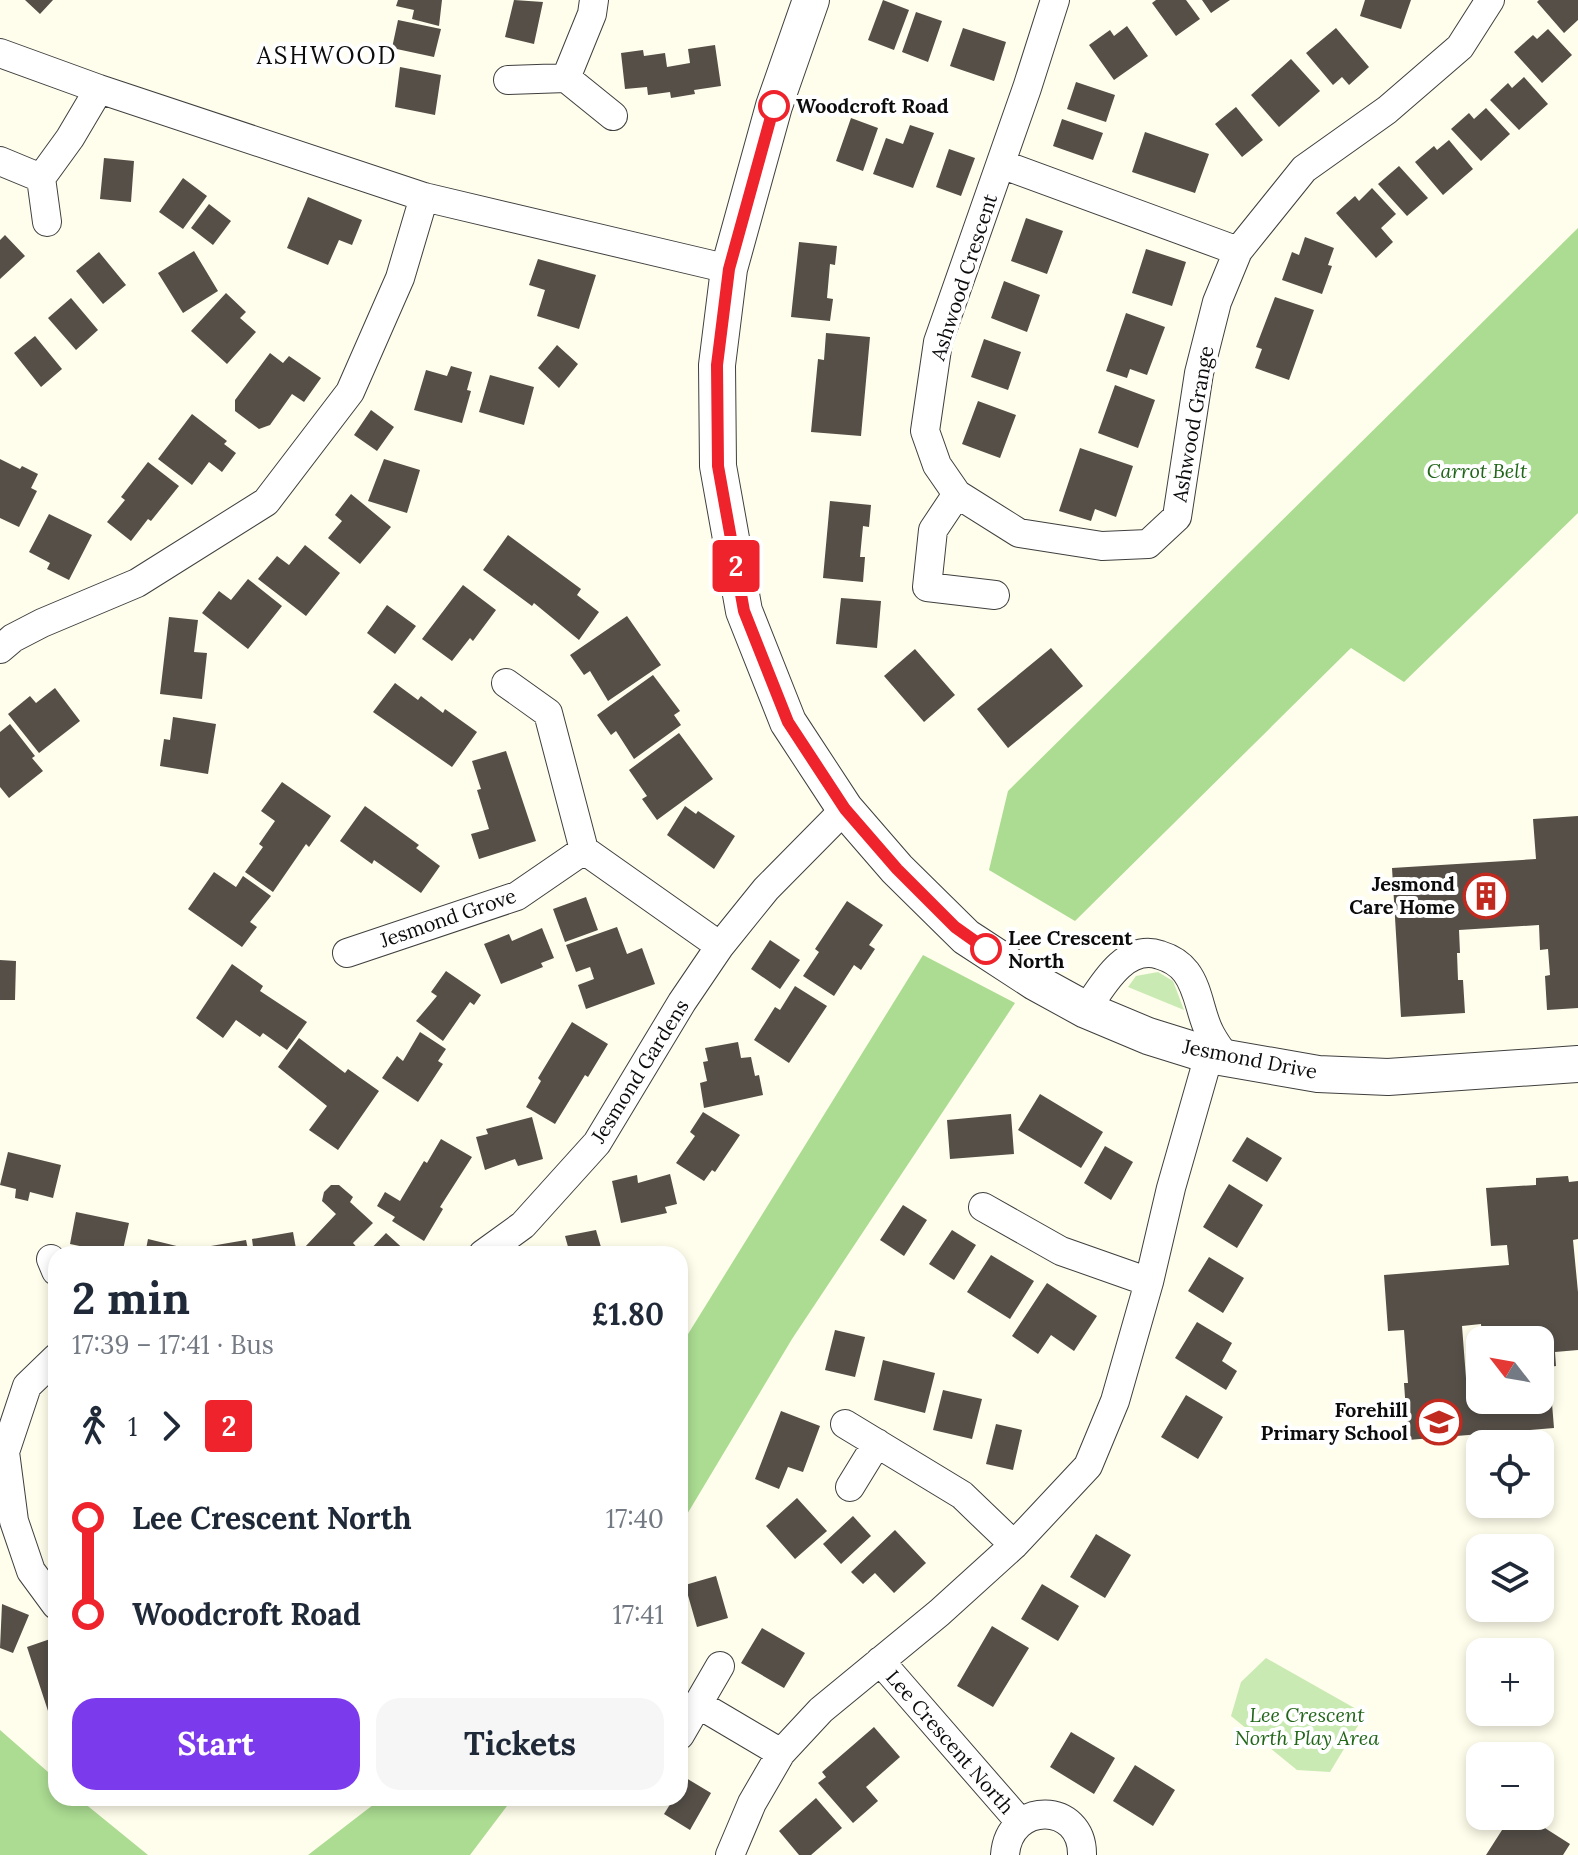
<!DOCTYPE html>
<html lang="en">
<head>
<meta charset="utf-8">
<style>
	body { margin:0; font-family:Lora,serif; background:#f6f6f7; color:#1f2937; height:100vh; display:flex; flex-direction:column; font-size:30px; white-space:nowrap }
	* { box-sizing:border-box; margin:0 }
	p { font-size:26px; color:#747a83 }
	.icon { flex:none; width:44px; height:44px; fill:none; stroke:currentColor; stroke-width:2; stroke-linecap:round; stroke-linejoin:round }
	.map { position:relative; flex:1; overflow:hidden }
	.sheet { position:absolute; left:48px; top:1246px; width:640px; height:560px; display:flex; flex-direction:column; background:#fff; border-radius:24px; box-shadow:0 4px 12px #0003 }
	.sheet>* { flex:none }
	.badge { padding:0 16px; border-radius:6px; font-size:28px; line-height:52px }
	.needle { width:52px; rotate:301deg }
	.controls { position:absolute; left:1466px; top:1326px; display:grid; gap:16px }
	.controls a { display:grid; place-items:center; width:88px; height:88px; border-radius:16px; background:#fff; box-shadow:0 4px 12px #0003; font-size:40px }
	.map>.badge { position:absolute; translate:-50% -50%; box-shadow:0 0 0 4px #fff }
	.legs { display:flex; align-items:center; gap:12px; height:88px; padding:0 24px; font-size:26px }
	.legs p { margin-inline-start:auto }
	.overview { display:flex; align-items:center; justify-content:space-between; height:136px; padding:0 24px }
	h1 { font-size:44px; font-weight:700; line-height:60px }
	.cta { display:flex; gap:16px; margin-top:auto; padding:16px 24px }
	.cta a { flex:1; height:92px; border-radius:24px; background:#7c3aed; color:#fff; font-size:32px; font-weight:700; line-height:92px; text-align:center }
	.cta a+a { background:#f6f6f7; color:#1f2937 }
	ul { padding:0 24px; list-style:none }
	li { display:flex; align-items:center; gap:28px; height:96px; font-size:30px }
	li i { display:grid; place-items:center; width:12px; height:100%; margin:0 10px; background:currentColor }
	li i::after { content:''; width:20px; height:20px; margin:-10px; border:6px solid; border-radius:50%; background:#fff }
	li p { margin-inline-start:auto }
	li:first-child i { background:linear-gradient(#0000 50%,currentColor 0) }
	li:last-child i { background:linear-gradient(currentColor 50%,#0000 0) }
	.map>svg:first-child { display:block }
</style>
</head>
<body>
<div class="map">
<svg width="1578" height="1855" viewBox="0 0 1578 1855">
	<rect width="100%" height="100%" fill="#fffdeb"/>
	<path fill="#caeab4" d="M1158,972L1173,981L1184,1010L1128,987L1136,976Z
		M1266,1658L1365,1714L1330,1772L1297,1770L1231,1716L1241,1682Z"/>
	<path fill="#abdc92" d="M1578,228V513L1404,682L1351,648L1075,921L989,870L1008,791Z
		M923,955L1015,1003L792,1339L680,1526V1347Z
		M0,1730L56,1779V1798H78L148,1855H0Z
		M382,1798H513L470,1855H308Z"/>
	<path fill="#554f48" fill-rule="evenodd" d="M25,0H53L40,14Z
		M398,0H442L439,26L412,19L414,10L396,6Z
		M514,0L543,2L534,44L505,37Z
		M883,0L909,10L894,50L868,40Z
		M1156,0H1186L1200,19L1176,36L1152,3Z
		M1202,0H1230L1211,13Z
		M1365,0H1411L1401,29L1360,16Z
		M1539,0H1578V20L1564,33L1537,2Z
		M916,12L942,21L928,62L902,52Z
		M398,20L441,29L434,57L392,48Z
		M1127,26L1148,56L1114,80L1089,45L1110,30L1114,36Z
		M963,28L1006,42L994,81L950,66Z
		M1336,28L1369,67L1349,85L1342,77L1333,85L1306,53Z
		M1548,29L1572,55L1542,83L1514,52L1533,35L1537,39Z
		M715,45L721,86L694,90L695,94L671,98L670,92L648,95L647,87L625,89L621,53L643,50L644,56L665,53L667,67L690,63L688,49Z
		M1291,59L1320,91L1279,127L1251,95Z
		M400,67L441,75L435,115L395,107Z
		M1524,77L1548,104L1519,130L1490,100L1508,83L1512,88Z
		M1076,82L1115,95L1106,122L1067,109Z
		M1236,107L1263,140L1242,157L1215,124Z
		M1486,108L1510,134L1481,161L1451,129L1469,113L1474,119Z
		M851,118L878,128L863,171L836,161Z
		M1062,119L1103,133L1093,160L1053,146Z
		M910,125L934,133L913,188L873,174L886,138L903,144Z
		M1145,132L1209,154L1195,193L1132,172Z
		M1449,140L1473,169L1443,195L1415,162L1434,146L1437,150Z
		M949,149L975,158L961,196L936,187Z
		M104,158L134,161L131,202L100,199Z
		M1399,166L1428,198L1407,216L1378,184Z
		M183,178L207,196L183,229L159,212Z
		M1372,188L1396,214L1381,228L1393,242L1376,258L1336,213L1355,196L1359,201Z
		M308,197L362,220L352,245L339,240L328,265L287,248Z
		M209,204L231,221L213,245L191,228Z
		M1026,218L1063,231L1047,274L1011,261Z
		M5,235L25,256L0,279V240Z
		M1305,237L1334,248L1328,265L1332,266L1322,294L1282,280L1292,252L1299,255Z
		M799,242L837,246L835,265L830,264L827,298L833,299L830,321L791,317Z
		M1146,249L1186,262L1172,306L1132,293Z
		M194,251L218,291L183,313L158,273Z
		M99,252L126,285L103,304L76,271Z
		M538,259L596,275L579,329L537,316L545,290L529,285Z
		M1004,281L1040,295L1027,332L991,318Z
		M226,293L246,312L240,318L256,332L227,364L191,331Z
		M1275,297L1314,310L1289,380L1255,368L1262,349L1256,347Z
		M71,298L98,330L76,350L48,318Z
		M1126,313L1165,327L1147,375L1130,369L1127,378L1106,371Z
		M826,333L870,337L861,436L811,432L818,359L824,360Z
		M35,336L62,369L41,387L14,353Z
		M984,339L1021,352L1008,390L971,377Z
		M557,345L578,364L559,388L538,368Z
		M270,353L283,363L289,356L321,378L304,402L292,394L270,425L259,429L235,411V400Z
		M451,366L472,372L467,390L471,391L462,423L414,410L426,370L447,376Z
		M490,375L534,387L524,425L479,412Z
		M1115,385L1155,400L1138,448L1098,433Z
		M978,401L1016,415L1000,458L962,444Z
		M371,410L394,427L377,451L354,435Z
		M192,414L227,441L224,444L236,453L222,472L209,462L192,485L158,459Z
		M1080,448L1133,466L1116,517L1095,509L1091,521L1059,511Z
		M0,459L20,469L22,466L38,474L31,488L37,491L19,527L0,518Z
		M384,459L420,470L407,513L368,501Z
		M148,462L179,486L151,521L148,519L131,541L107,522L125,500L121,497Z
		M351,494L391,527L360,564L328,538L342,521L335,515Z
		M830,501L871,505L869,527L863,526L860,557H865L863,582L823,578Z
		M49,514L92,535L69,580L47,569L50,563L29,552Z
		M508,535L581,589L577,595L599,612L579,640L534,603L532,606L483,570Z
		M305,545L340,573L306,616L258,579L277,556L289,565Z
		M248,579L282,606L248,649L202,613L219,591L231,600Z
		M463,585L496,610L473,641L470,638L452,661L422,639Z
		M841,598L881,601L877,648L836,644Z
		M387,605L416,626L395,654L367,633Z
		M627,616L661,665L608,701L590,671L584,675L570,655Z
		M169,617L198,620L194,652L207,653L202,699L160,694Z
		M1051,648L1083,686L1008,748L977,709Z
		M915,649L955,695L924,722L884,676Z
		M653,675L680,711L674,715L681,725L634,759L616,731L611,735L597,715Z
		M395,683L418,700L421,696L443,713L445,709L477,732L452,767L373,712Z
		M55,688L80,721L39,753L8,714L30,696L36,703Z
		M173,717L216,724L208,774L160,766L164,739L170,740Z
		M10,724L35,756L32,758L43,771L9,798L0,787V732Z
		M679,733L713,779L657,820L642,799L647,796L629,770Z
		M506,751L536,841L479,859L471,834L489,829L477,790L481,789L472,761Z
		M282,782L331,816L309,847L306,844L273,892L245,872L263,847L259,844L275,821L261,811Z
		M365,806L419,845L416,848L440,866L421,893L374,860L372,864L340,841Z
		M685,806L696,814L698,811L735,836L714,869L667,835Z
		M1578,816V1008L1547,1010L1545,976L1550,975L1548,949L1540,950L1539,925L1459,930L1460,953H1457L1458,980H1463L1465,1013L1401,1017L1392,868L1536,859L1533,819Z
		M214,872L236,887L243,876L271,896L250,922L257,927L242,947L188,909Z
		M586,897L598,930L565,942L553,909Z
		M847,901L883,925L869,945L875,949L861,970L854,965L834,996L803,976L819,952L815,949Z
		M617,927L627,954L642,948L655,984L586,1009L578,985L594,979L590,967L576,972L566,945Z
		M542,928L554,958L541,963L543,967L501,984L484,944L509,934L512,941Z
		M770,940L800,960L780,989L751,969Z
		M0,960L16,961L15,1000H0Z
		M232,964L263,986L260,991L307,1022L287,1050L263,1033L260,1037L236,1020L223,1038L196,1018Z
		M446,971L481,995L474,1005L470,1002L443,1041L416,1021L437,996L431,992Z
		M795,986L827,1006L789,1063L754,1040L775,1007L780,1010Z
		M572,1022L608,1044L588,1077L585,1075L555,1124L526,1107L541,1081L538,1078Z
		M420,1032L446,1049L438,1061L443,1064L418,1102L382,1078L397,1056L403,1061Z
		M299,1038L345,1073L348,1069L379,1091L338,1150L309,1130L327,1106L278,1067Z
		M738,1042L741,1058L751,1057L755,1076L759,1075L763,1095L704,1108L700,1083L707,1081L703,1062L708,1061L705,1048Z
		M1040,1094L1103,1132L1081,1168L1018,1130Z
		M703,1112L740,1135L715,1172L712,1170L704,1181L676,1163L695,1136L690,1132Z
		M1011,1114L1014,1154L950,1159L947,1120Z
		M532,1117L543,1159L518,1166L515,1159L485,1170L476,1137L488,1134L486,1129Z
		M1247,1137L1282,1158L1267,1182L1232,1161Z
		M441,1139L472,1157L440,1207L443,1209L424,1241L392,1221L395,1217L377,1206L385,1192L400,1201L424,1161L427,1163Z
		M1105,1146L1133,1162L1111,1200L1084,1183Z
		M8,1152L61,1165L53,1198L30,1192L28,1201L15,1198L16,1189L0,1185Z
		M670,1174L677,1204L665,1207L667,1213L621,1223L612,1181L637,1175L638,1183Z
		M1568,1176L1569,1182L1578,1181V1239L1573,1240L1578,1292V1350L1555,1352L1556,1366L1549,1367L1554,1428L1408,1440L1404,1383H1408L1404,1330L1388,1331L1384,1275L1509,1265L1507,1245L1491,1246L1486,1188L1536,1185V1178ZM1481,1324L1482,1340H1540V1400H1480V1377L1466,1378L1462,1326Z
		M1229,1184L1263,1205L1237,1248L1203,1227Z
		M331,1185H339L353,1197L350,1202L373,1223L353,1243L359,1250L355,1254H310L304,1248L336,1214L322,1201L324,1192Z
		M903,1205L927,1220L904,1256L880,1240Z
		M76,1212L129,1223L122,1254H93L94,1249L70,1244Z
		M596,1230L603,1254H570L565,1236Z
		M952,1230L976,1245L954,1280L929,1264Z
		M293,1232L297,1254H254L252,1239Z
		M386,1233L409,1254H366Z
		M148,1239L197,1251L196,1254H145Z
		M246,1240L249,1254H206L205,1247Z
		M991,1255L1034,1281L1010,1319L967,1292Z
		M1209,1257L1244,1278L1223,1313L1188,1291Z
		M1047,1283L1097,1316L1074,1351L1051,1335L1038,1354L1012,1336Z
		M1197,1322L1232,1343L1222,1361L1237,1371L1226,1390L1175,1358Z
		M835,1330L865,1337L855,1377L825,1370Z
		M883,1360L935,1373L925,1413L874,1400Z
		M943,1390L982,1399L972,1439L933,1430Z
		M1186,1395L1223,1417L1198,1459L1161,1437Z
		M781,1411L820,1426L803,1472L788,1467L779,1489L755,1479Z
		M996,1424L1022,1430L1013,1470L986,1464Z
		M797,1498L827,1531L795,1559L766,1526Z
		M853,1516L871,1536L841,1564L823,1544Z
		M895,1530L926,1563L894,1593L875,1573L863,1584L851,1572Z
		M1096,1534L1131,1555L1105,1598L1070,1577Z
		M716,1576L728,1618L697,1627L685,1585Z
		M1042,1584L1079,1606L1058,1641L1021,1619Z
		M2,1604L29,1615L13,1653L0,1648Z
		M992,1626L1029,1648L993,1707L957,1686Z
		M762,1628L805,1653L784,1688L741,1663Z
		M56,1637V1711L49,1714L27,1647Z
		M874,1727L900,1757L866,1787L878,1801L853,1823L818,1783L826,1777L822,1772Z
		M1071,1732L1115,1758L1094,1794L1050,1767Z
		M1135,1765L1175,1790L1153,1826L1113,1801Z
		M686,1778L711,1793L690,1830L664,1814L674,1798H680V1788Z
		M816,1798L842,1828L811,1855H799L779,1831Z
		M1511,1816H1526L1570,1844L1563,1855H1486Z"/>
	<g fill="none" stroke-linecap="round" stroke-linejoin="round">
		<g stroke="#3f3f3f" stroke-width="30">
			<path id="minor" d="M1055,0L1027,88L938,342L925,431L937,465L957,494L1019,533L1102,546L1148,544L1177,517L1199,373L1217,302L1238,251L1304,169L1387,110L1460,47L1490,0
				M0,53L99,89L424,197L729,269
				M566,78L592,14L594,0
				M508,80L566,78L613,116
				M0,161L41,178L47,222
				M1001,164L1238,251
				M41,178L70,138L99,89
				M957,494L933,530L927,587L995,595
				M0,649L13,638L42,623L137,583L266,502L350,392L400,278L424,197
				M584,850L720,946
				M347,953L517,896L584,850L548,713L506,683
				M1086,1010C1102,986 1125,943 1160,955C1170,958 1180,964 1186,972C1199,989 1200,1013 1209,1031C1213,1040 1220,1049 1226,1058
				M983,1207L1061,1251L1149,1282
				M483,1254L523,1225L597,1143L682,1002L720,946L766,889L845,809
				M51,1259L56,1271
				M56,1358L27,1386L5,1452L14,1521L31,1571L56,1605
				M845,1424L962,1495L1014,1545
				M850,1487L877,1443
				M880,1661L1020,1822
				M698,1704L781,1753
				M680,1735L720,1666
				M730,1855L752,1803L781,1753L821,1710L939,1613L1014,1545L1088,1466L1115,1401L1149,1282L1171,1188L1209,1055
				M1005,1855C1009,1800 1083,1802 1082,1855"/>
		</g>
		<g stroke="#3f3f3f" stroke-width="38">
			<path id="tertiary" d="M811,0L774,106L729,269L717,365L718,466L744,611L788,722L845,809L897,869L966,937L1035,982L1086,1010L1148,1036L1209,1055L1318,1074L1388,1077L1578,1064"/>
		</g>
		<use href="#minor" stroke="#fff" stroke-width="28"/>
		<use href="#tertiary" stroke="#fff" stroke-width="36"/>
	</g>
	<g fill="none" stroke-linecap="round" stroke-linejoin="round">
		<g stroke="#fff" stroke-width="18">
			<path id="line-1" d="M774,106L729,269L717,365L718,466L744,611L788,722L845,809L897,869L955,927L986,949"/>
		</g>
		<use href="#line-1" stroke="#ee232c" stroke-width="12"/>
	</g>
	<defs>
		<g id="building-ring" transform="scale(2.3)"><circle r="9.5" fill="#fff" stroke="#c12a1f" stroke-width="1.5"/><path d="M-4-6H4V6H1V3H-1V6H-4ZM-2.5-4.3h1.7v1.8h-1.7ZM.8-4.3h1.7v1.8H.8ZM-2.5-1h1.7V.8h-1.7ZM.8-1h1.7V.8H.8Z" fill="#c12a1f"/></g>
		<g id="school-ring" transform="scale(2.3)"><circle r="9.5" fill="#fff" stroke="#c12a1f" stroke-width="1.5"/><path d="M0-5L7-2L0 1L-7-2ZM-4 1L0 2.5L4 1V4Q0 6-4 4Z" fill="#c12a1f"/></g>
	</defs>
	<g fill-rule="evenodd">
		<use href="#building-ring" x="1486" y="896"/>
		<use href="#school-ring" x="1439" y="1422"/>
	</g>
	<g fill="#fff" stroke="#ee232c" stroke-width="4">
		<circle cx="774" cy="106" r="14"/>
		<circle cx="986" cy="949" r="14"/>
	</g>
	<g text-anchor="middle" stroke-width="8" stroke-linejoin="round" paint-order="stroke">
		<g font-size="20" font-weight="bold" fill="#0c0c0c" stroke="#fff" text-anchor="start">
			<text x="796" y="113">Woodcroft Road</text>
			<text x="1008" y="945">Lee Crescent<tspan x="1008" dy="23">North</tspan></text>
		</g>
		<g font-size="20" fill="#0c0c0c" stroke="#fff">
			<text transform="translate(964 277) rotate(-72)" y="7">Ashwood Crescent</text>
			<text transform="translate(1193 424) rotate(-80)" y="7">Ashwood Grange</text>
			<text transform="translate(448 918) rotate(-19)" y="7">Jesmond Grove</text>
			<text transform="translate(1250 1059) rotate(11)" y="7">Jesmond Drive</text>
			<text transform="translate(640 1071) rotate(-58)" y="7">Jesmond Gardens</text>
			<text transform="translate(950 1742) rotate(49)" y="7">Lee Crescent North</text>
		</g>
		<g font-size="20" font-style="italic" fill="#22661a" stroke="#fff">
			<text x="1477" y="478">Carrot Belt</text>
			<text x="1307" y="1722">Lee Crescent<tspan x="1307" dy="23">North Play Area</tspan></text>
		</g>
		<g font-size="20" font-weight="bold" fill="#0c0c0c" stroke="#fff" text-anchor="end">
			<text x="1455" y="891">Jesmond<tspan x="1455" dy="23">Care Home</tspan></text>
			<text x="1408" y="1417">Forehill<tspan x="1408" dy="23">Primary School</tspan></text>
		</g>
		<g font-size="24" letter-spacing="2" fill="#0c0c0c" stroke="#fff">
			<text x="327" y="64">ASHWOOD</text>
		</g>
	</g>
</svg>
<div class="controls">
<a><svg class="needle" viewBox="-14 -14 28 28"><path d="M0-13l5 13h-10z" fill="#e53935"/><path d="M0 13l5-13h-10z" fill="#747a83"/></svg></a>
<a><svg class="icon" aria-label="locate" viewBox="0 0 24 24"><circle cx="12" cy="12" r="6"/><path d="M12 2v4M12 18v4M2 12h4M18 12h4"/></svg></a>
<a><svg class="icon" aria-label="layers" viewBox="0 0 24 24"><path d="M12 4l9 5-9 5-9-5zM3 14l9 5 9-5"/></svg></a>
<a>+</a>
<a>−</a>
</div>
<b class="badge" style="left:736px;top:566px;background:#ee232c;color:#fff">2</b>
<section class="sheet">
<div class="overview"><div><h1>2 min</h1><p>17:39 – 17:41 · Bus</p></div><b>£1.80</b></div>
<div class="legs"><svg class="icon" aria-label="walk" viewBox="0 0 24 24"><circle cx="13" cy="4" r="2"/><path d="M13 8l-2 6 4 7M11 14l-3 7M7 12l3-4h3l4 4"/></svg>1<svg class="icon" aria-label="forward" viewBox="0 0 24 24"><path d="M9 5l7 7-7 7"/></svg><b class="badge" style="background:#ee232c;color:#fff">2</b></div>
<ul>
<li><i style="color:#ee232c"></i><b>Lee Crescent North</b><p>17:40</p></li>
<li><i style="color:#ee232c"></i><b>Woodcroft Road</b><p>17:41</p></li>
</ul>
<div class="cta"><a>Start</a><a>Tickets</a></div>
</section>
</div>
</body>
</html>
